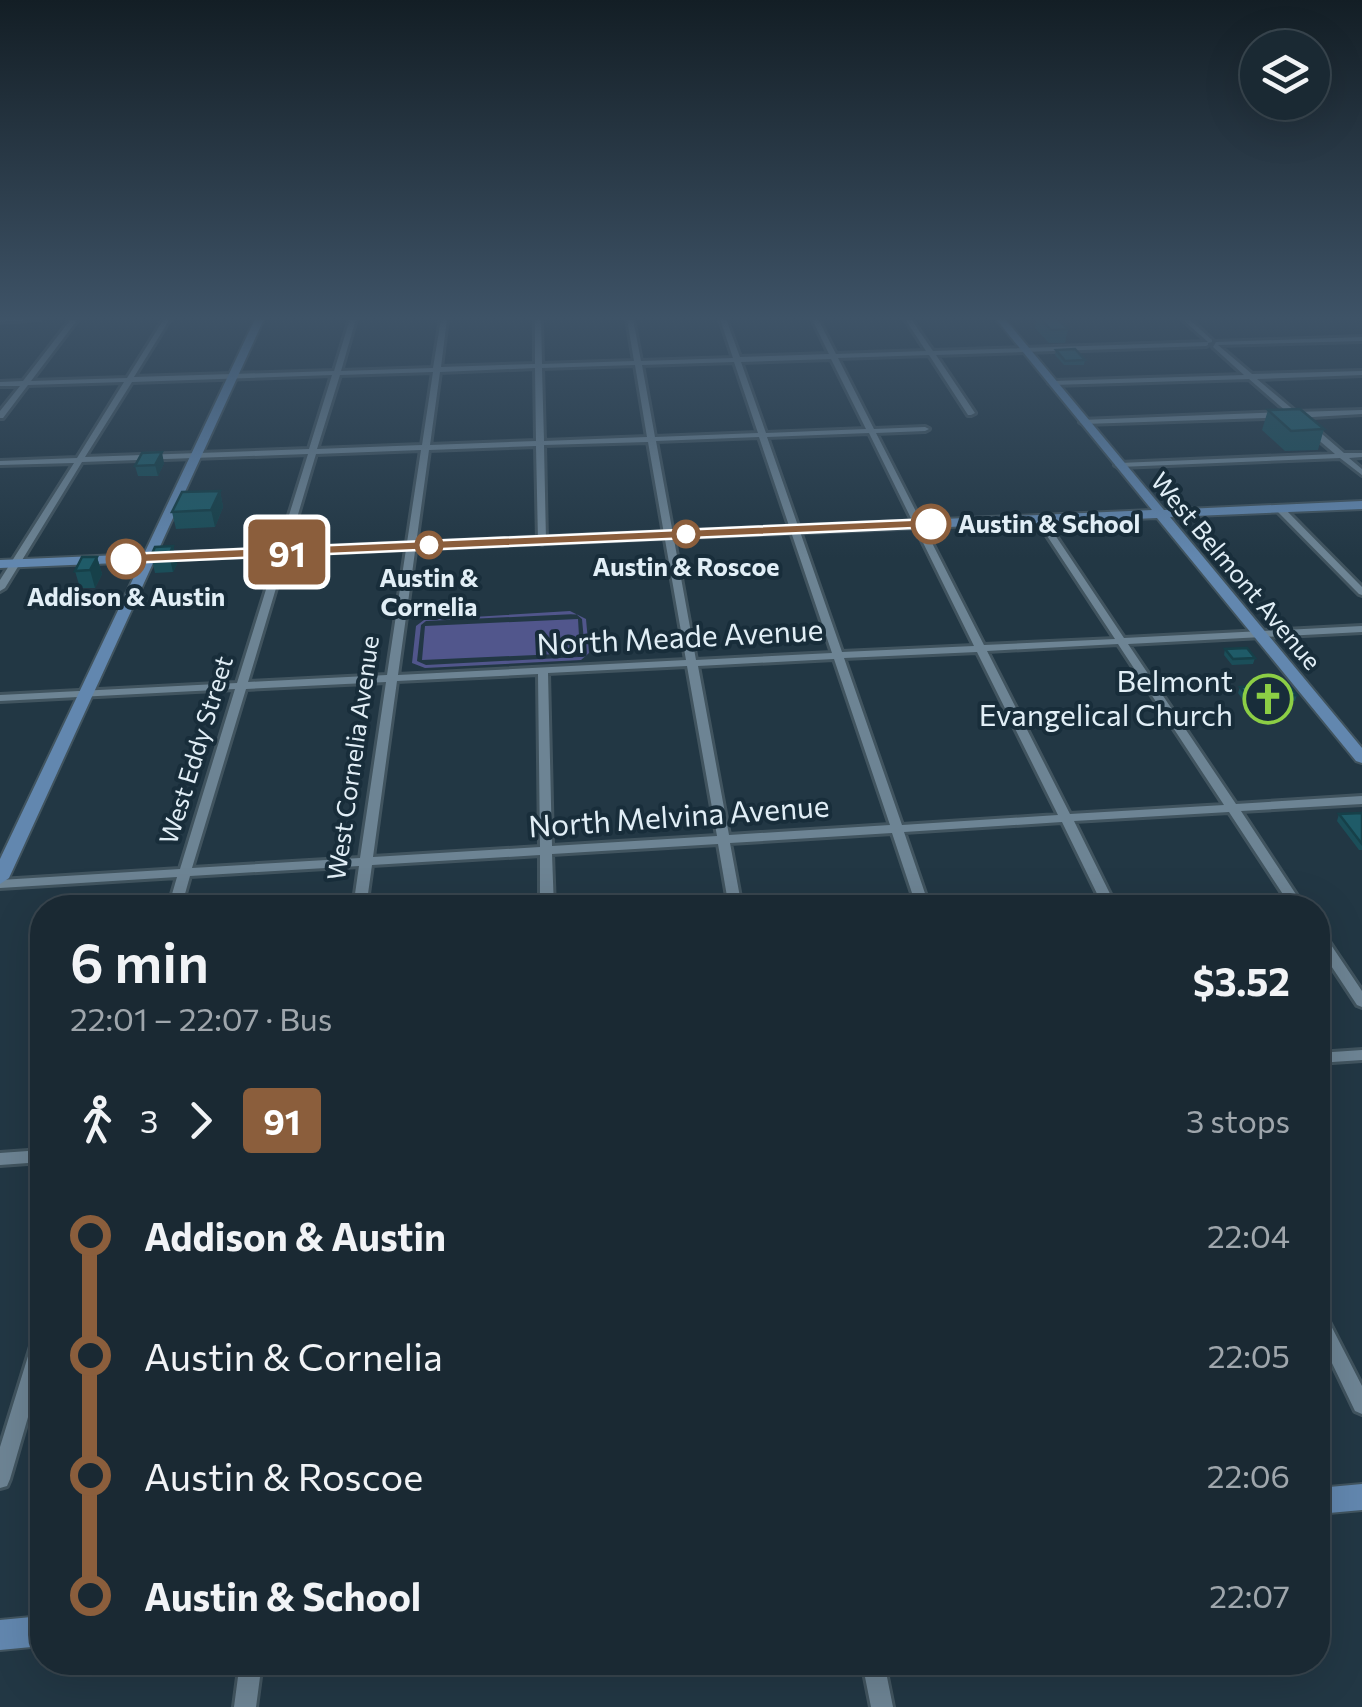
<!DOCTYPE html>
<html lang="en">
<head>
<meta charset="utf-8">
<style>
	body { margin:0; font-family:Commissioner,sans-serif; background:#27353f; color:#f1f3f6; height:100vh; display:flex; flex-direction:column; font-size:38px; white-space:nowrap }
	* { box-sizing:border-box; margin:0 }
	p { font-size:32px; color:#9fa6ac }
	.icon { flex:none; width:55px; height:55px; fill:none; stroke:currentColor; stroke-width:2; stroke-linecap:round; stroke-linejoin:round }
	.map { position:relative; flex:1; overflow:hidden }
	.sheet { position:absolute; left:30px; top:895px; width:1300px; height:780px; display:flex; flex-direction:column; background:#1a2933; border-radius:40px; box-shadow:0 10px 40px #0002,0 0 0 2px #38454e }
	.sheet>* { flex:none }
	.badge { padding:0 20px; border-radius:8px; font-size:35px; line-height:65px }
	.controls { position:absolute; left:1240px; top:30px; display:grid; gap:20px }
	.controls a { display:grid; place-items:center; width:90px; height:90px; border-radius:50%; background:#1a2933; box-shadow:0 10px 40px #0002,0 0 0 2px #38454e; font-size:50px }
	.map>.badge { position:absolute; translate:-50% -50%; box-shadow:0 0 0 5px #fff }
	.legs { display:flex; align-items:center; gap:15px; height:110px; padding:0 40px; font-size:32px }
	.legs p { margin-inline-start:auto }
	.headline { display:flex; align-items:center; justify-content:space-between; height:170px; padding:0 40px }
	h1 { font-size:55px; font-weight:600; line-height:75px }
	ul { padding:0 40px; list-style:none }
	li { display:flex; align-items:center; gap:35px; height:120px; font-size:38px }
	li i { display:grid; place-items:center; width:15px; height:100%; margin:0 12px; background:currentColor }
	li i::after { content:''; width:25px; height:25px; margin:-12px; border:8px solid; border-radius:50%; background:#1a2933 }
	li p { margin-inline-start:auto }
	li:first-child i { background:linear-gradient(#0000 50%,currentColor 0) }
	li:last-child i { background:linear-gradient(currentColor 50%,#0000 0) }
	.map>svg:first-child { display:block }
</style>
</head>
<body>
<div class="map">
<svg width="1362" height="1707" viewBox="0 0 1362 1707">
	<rect width="100%" height="100%" fill="#223744"/>
	<path fill="#51568c" fill-rule="evenodd" d="M570,611L586,619L589,653L581,660L425,668L412,663L416,626L424,620ZM576,614L582,619L585,652L579,657L426,665L417,661L421,625L426,621Z
		M578,619L580,653L422,660L425,626Z"/>
	<g fill="none" stroke-linecap="round" stroke-linejoin="round">
		<g stroke="#41545f" stroke-width="6">
			<path id="street" d="M0,319H40L0,322Z
				M71,319H78L31,381L127,378L164,319H170L134,377L334,371L350,319H356L341,371L433,368L441,319H447L441,367L535,364V319H541L542,364L634,361L627,319H633L641,361L733,358L720,319H726L740,357L829,354L812,319H818L836,354L926,351L905,319H911L933,351L1208,342L1182,319H1189L1212,340V342L1208,343V345L1206,346L936,355L975,413L971,415H968L929,355L838,358L874,429L925,427L929,429L925,431L876,433L984,645L1115,639L1036,519L1040,516L1043,517L1124,638L1362,626V632L1128,644L1236,804L1362,796V804L1241,811L1305,908H1292L1229,812L1074,821L1117,908H1104L1062,822L904,832L930,908H917L892,833L730,843L742,908H729L718,844L552,854L554,908H540V855L372,865L366,908H353L359,866L190,876L181,908H168L177,877L0,888V880L180,869L235,689L0,701V695L237,683L308,454L82,462L5,588L0,591V580L74,463L0,465V461L77,458L124,382L28,385L3,418H0V411L20,386H0V382L23,381ZM831,359L866,429L766,433L741,362ZM734,362L758,433L655,437L642,365ZM635,365L647,437L544,441L542,368ZM535,368L536,441L430,445L440,372ZM433,372L422,445L317,449L340,375ZM332,375L309,449L85,457L132,382ZM869,433L974,646L842,652L767,437ZM759,437L832,653L696,660L656,441ZM648,442L686,660L398,675L429,450L536,446L538,541L542,544L546,541L544,445ZM421,450L387,675L248,682L316,454ZM1118,644L1224,805L1070,814L987,651ZM977,652L1058,815L902,825L844,658ZM834,659L890,825L729,835L698,666ZM687,666L717,836L552,846L548,673ZM538,674L540,847L373,857L397,681ZM386,682L360,858L192,868L246,689Z
				M1362,337V341L1218,345L1252,374L1362,371V375L1257,379L1296,412L1362,410V414L1296,418L1292,417L1084,424L1080,422L1081,420L1287,412L1249,379L1053,385L1049,383L1053,381L1244,375L1213,347L1216,342Z
				M1308,427H1314L1344,453H1362V457L1349,458L1362,469V475L1340,458L1119,467L1115,465L1119,463L1335,454L1308,431Z
				M1277,507H1283L1362,587V595L1359,594L1277,511Z
				M1318,932L1323,933L1362,991V1007L1357,1005L1318,946Z
				M1362,1050V1060L1318,1063V1053Z
				M42,1150V1162L0,1165V1153Z
				M1318,1309L1324,1312L1362,1386V1414L1355,1411L1318,1334Z
				M42,1332V1369L10,1479L7,1486L0,1488V1447L33,1340L36,1334Z
				M240,1662H262L256,1707H234Z
				M862,1662H884L893,1707H871Z"/>
		</g>
		<g stroke="#41545f" stroke-width="4">
			<path id="secondary" d="M255,319H264L157,553L1152,510L996,319H1005L1164,510L1362,501V509L1170,517L1362,748V763L1356,761L1157,518L154,561L9,878L0,884V859L141,562L0,568V560L144,554Z
				M1362,1484V1510L1318,1514V1488Z
				M42,1616V1646L0,1650V1620Z"/>
		</g>
		<use href="#street" fill="#6d8494" fill-rule="evenodd"/>
		<use href="#secondary" fill="#6287af" fill-rule="evenodd"/>
	</g>
	<path fill="#1b4e59" d="M1036,319H1058L1068,329L1065,343H1049L1035,328Z
		M1056,350L1085,360L1084,365H1064L1055,355Z
		M1268,410L1324,429L1318,450L1285,451L1262,430Z
		M164,463L158,476H138L135,466Z
		M220,491L223,507L215,527L176,529L172,512Z
		M173,546L177,564L173,572L155,573L151,556Z
		M97,557L102,574L95,588H80L75,571Z
		M1225,649L1255,658L1253,664L1232,665L1224,655Z
		M1240,687L1297,695L1295,701L1246,704L1238,693Z
		M1362,813V850H1359L1337,821L1339,814Z"/>
	<path fill="#164049" d="M162,452L164,463L158,476L155,465Z
		M220,491L223,507L215,527L211,510Z
		M173,546L177,564L173,572L169,555Z
		M97,557L102,574L95,588L90,570Z"/>
	<path fill="#1f5b68" stroke="#164049" stroke-width="2.5" d="M1041,319H1058L1068,329L1051,330Z
		M1075,349L1085,360L1065,361L1056,350Z
		M1300,409L1324,429L1291,431L1268,410Z
		M162,452L155,465L135,466L142,453Z
		M220,491L211,510L172,512L182,492Z
		M173,546L169,555L151,556L155,547Z
		M82,557H97L90,570L75,571Z
		M1247,648L1255,658L1233,659L1225,649Z
		M1288,684L1297,695L1248,697L1240,687Z
		M1362,813V844L1339,814Z"/>
	<linearGradient id="sky" x2="0" y2="1"><stop stop-color="#131e25"/><stop offset="0.57" stop-color="#3e5367"/><stop offset="1" stop-color="#3e5367" stop-opacity="0"/></linearGradient>
	<rect width="1362" height="558" fill="url(#sky)"/>
	<path fill="#8b5e3c" stroke="#fff" stroke-width="2.5" d="M931,519L938,524L936,527L126,563L119,559L126,554Z"/>
	<defs>
		<g id="church-ring" transform="scale(2.5)"><circle r="9.5" fill="#182d3a" stroke="#8cce45" stroke-width="1.5"/><path d="M-1.2-6h2.4v3.5h3.3v2.4h-3.3V6h-2.4V-.1h-3.3v-2.4h3.3Z" fill="#8cce45"/></g>
	</defs>
	<g fill-rule="evenodd">
		<use href="#church-ring" x="1268" y="699"/>
	</g>
	<g fill="#fff" stroke="#8b5e3c" stroke-width="5">
		<circle cx="931" cy="524" r="18"/>
		<circle cx="686" cy="534" r="12"/>
		<circle cx="429" cy="545" r="12"/>
		<circle cx="126" cy="559" r="18"/>
	</g>
	<g text-anchor="middle" stroke-width="8" stroke-linejoin="round" paint-order="stroke">
		<g font-size="25" font-weight="bold" fill="#e1eef6" stroke="#182d3a">
			<text x="958" y="533" text-anchor="start">Austin &amp; School</text>
			<text x="686" y="576">Austin &amp; Roscoe</text>
			<text x="429" y="587">Austin &amp;<tspan x="429" dy="29">Cornelia</tspan></text>
			<text x="126" y="606">Addison &amp; Austin</text>
		</g>
		<g font-size="25" fill="#e1eef6" stroke="#182d3a">
			<text transform="translate(1236 571) rotate(50)" y="9">West Belmont Avenue</text>
			<text transform="translate(196 750) rotate(-73)" y="9">West Eddy Street</text>
			<text transform="translate(353 758) rotate(-82)" y="9">West Cornelia Avenue</text>
		</g>
		<g font-size="30" fill="#e1eef6" stroke="#182d3a">
			<text transform="translate(680 638) rotate(-3)" y="10">North Meade Avenue</text>
			<text transform="translate(679 817) rotate(-4)" y="10">North Melvina Avenue</text>
		</g>
		<g font-size="30" fill="#e1eef6" stroke="#182d3a" text-anchor="end">
			<text x="1233" y="692">Belmont<tspan x="1233" dy="34">Evangelical Church</tspan></text>
		</g>
	</g>
</svg>
<div class="controls">
<a><svg class="icon" aria-label="layers" viewBox="0 0 24 24"><path d="M12 4l9 5-9 5-9-5zM3 14l9 5 9-5"/></svg></a>
</div>
<b class="badge" style="left:287px;top:552px;background:#8b5e3c;color:#fff">91</b>
<section class="sheet">
<div class="headline"><div><h1>6 min</h1><p>22:01 – 22:07 · Bus</p></div><b>$3.52</b></div>
<div class="legs"><svg class="icon" aria-label="walk" viewBox="0 0 24 24"><circle cx="13" cy="4" r="2"/><path d="M13 8l-2 6 4 7M11 14l-3 7M7 12l3-4h3l4 4"/></svg>3<svg class="icon" aria-label="forward" viewBox="0 0 24 24"><path d="M9 5l7 7-7 7"/></svg><b class="badge" style="background:#8b5e3c;color:#fff">91</b><p>3 stops</p></div>
<ul>
<li><i style="color:#8b5e3c"></i><b>Addison &amp; Austin</b><p>22:04</p></li>
<li><i style="color:#8b5e3c"></i><span>Austin &amp; Cornelia</span><p>22:05</p></li>
<li><i style="color:#8b5e3c"></i><span>Austin &amp; Roscoe</span><p>22:06</p></li>
<li><i style="color:#8b5e3c"></i><b>Austin &amp; School</b><p>22:07</p></li>
</ul>
</section>
</div>
</body>
</html>
